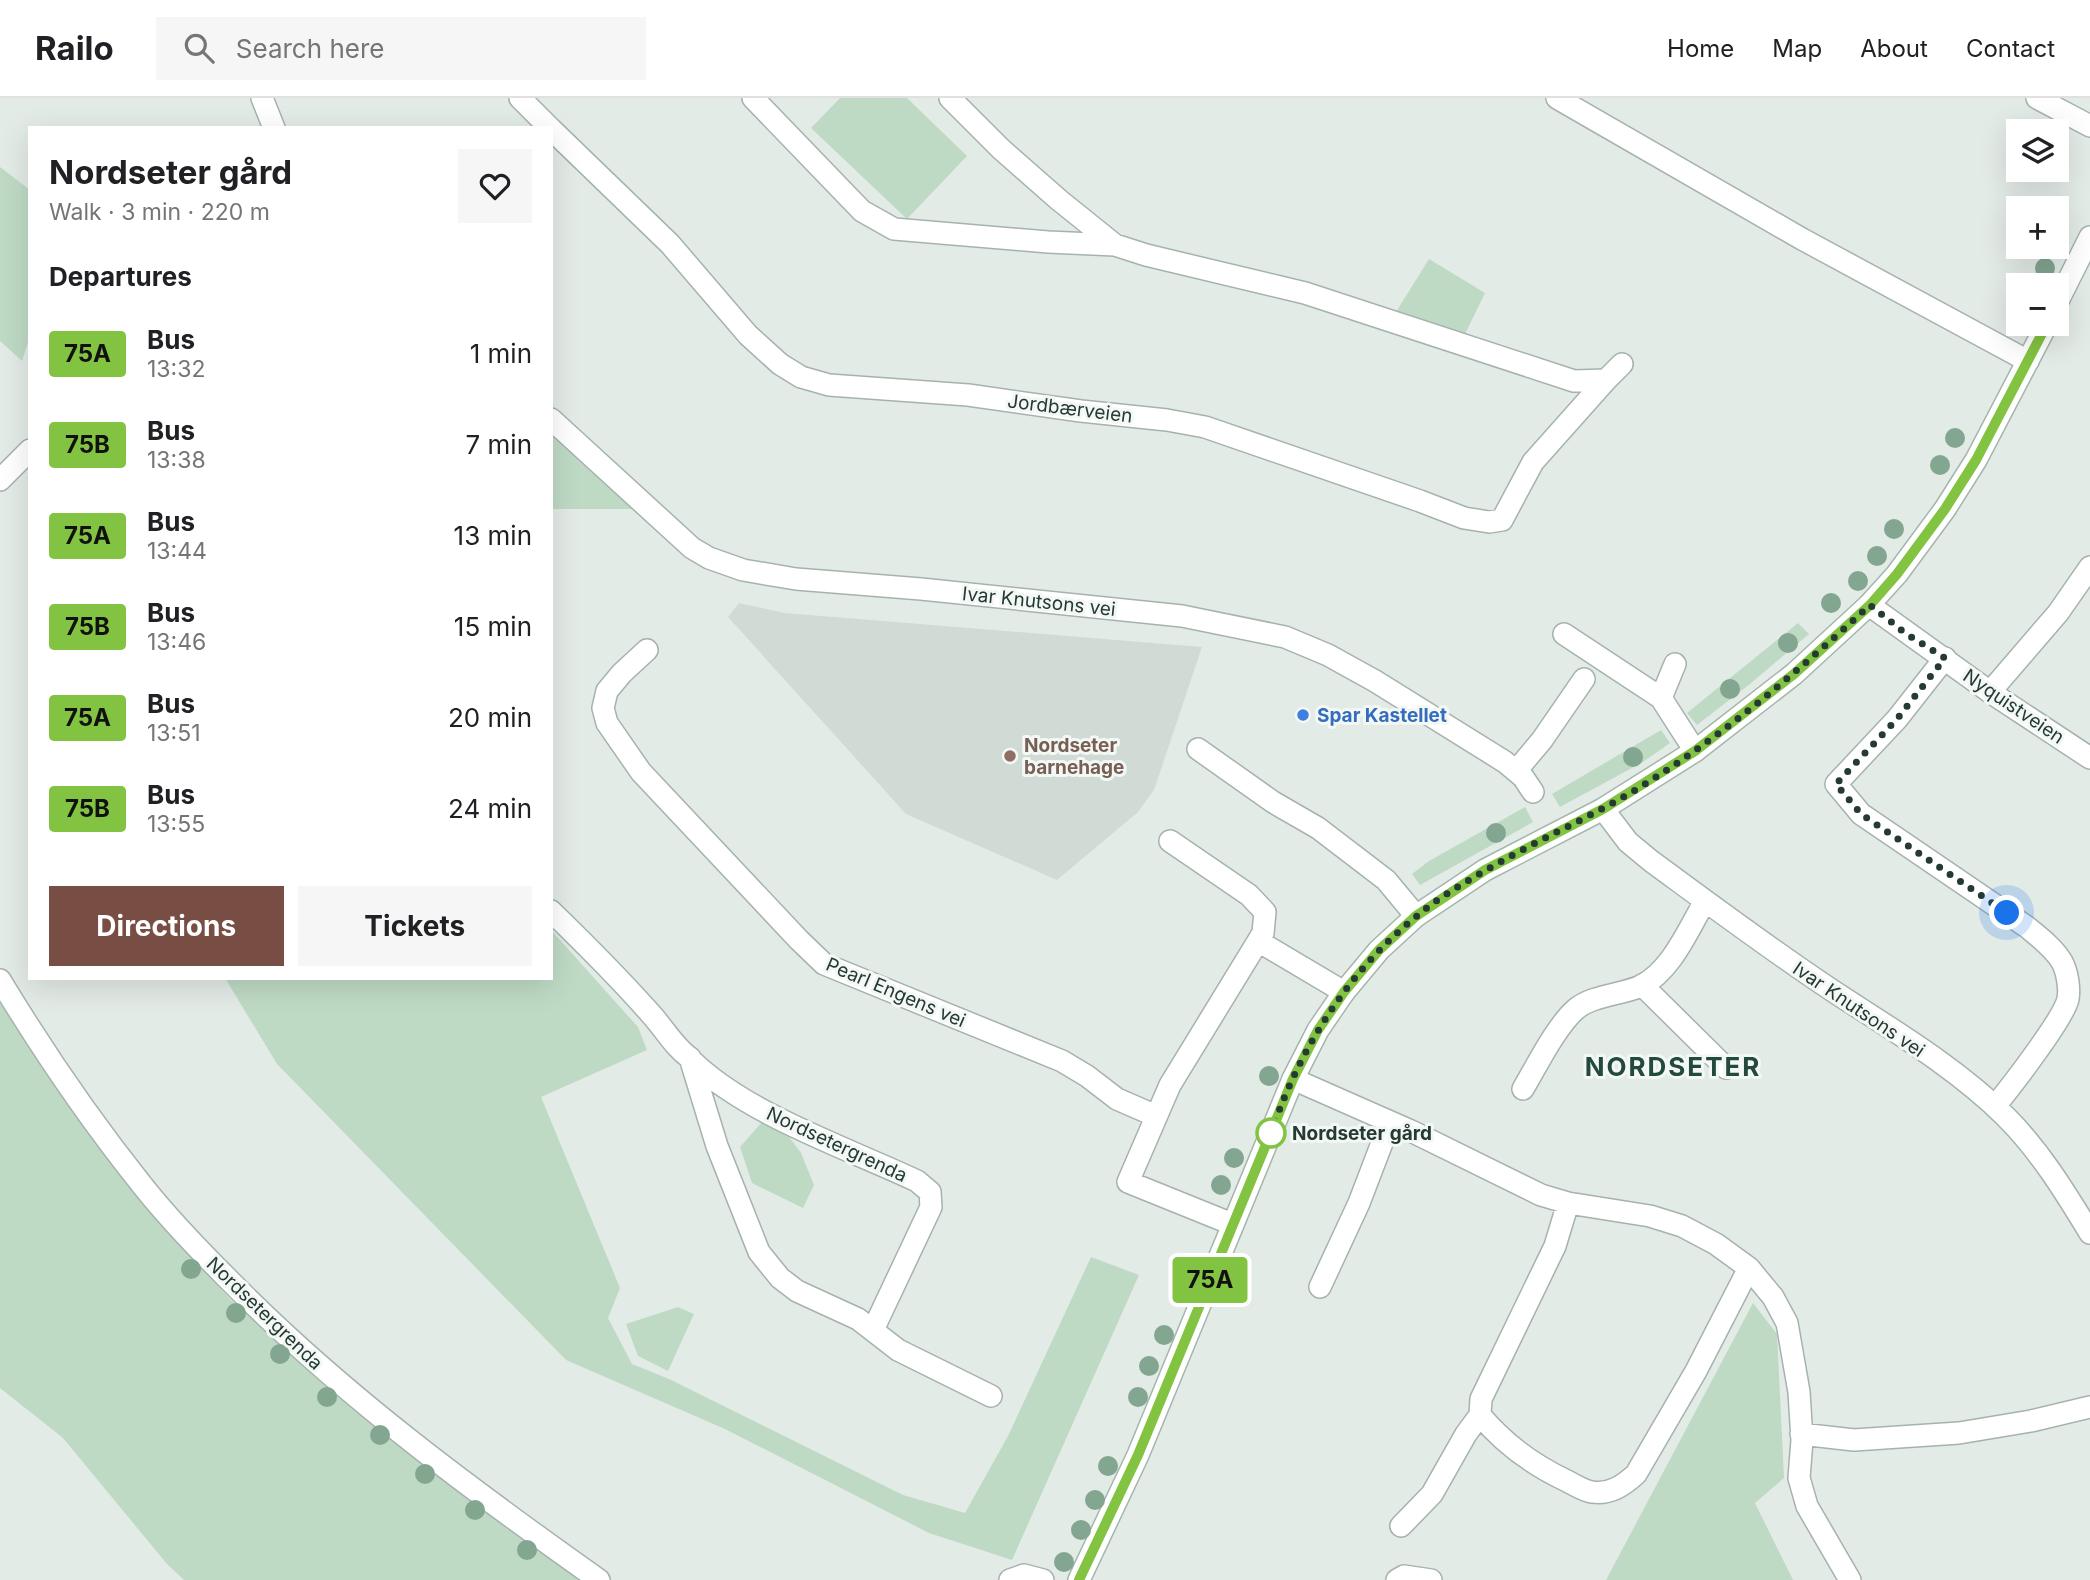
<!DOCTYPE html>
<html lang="en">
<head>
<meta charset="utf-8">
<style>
	body { margin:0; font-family:Inter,sans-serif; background:#f6f6f6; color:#202124; height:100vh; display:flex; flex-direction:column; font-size:26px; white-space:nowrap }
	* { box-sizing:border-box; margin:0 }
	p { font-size:23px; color:#757577 }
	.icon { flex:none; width:38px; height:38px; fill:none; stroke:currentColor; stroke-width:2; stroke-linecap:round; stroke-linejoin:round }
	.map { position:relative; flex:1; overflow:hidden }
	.sheet { position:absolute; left:28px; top:28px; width:525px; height:854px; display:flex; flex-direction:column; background:#fff; border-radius:0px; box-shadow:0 7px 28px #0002 }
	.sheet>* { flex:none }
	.badge { padding:0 14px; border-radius:5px; font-size:24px; line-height:46px }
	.buttons { position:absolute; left:2006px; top:21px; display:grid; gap:14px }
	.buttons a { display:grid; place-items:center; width:63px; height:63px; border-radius:0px; background:#fff; box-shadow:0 7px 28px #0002; font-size:35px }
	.you { position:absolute; width:35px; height:35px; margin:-18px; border:5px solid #fff; border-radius:50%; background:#1a73e8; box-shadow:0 0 0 10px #1a73e833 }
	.map>.badge { position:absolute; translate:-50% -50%; box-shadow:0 0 0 4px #fff }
	h2 { padding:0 21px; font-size:26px; line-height:63px }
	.round { display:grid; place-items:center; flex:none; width:74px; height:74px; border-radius:0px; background:#f6f6f6 }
	.overview { display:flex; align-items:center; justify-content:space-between; height:119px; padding:0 21px }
	h1 { font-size:33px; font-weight:700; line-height:52px }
	.button { display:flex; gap:14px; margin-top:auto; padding:14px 21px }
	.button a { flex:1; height:80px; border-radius:0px; background:#784d44; color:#fff; font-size:28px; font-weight:700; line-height:80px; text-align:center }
	.button a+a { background:#f6f6f6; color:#202124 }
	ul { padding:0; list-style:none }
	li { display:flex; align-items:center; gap:21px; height:91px; padding:0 21px }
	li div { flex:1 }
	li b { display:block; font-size:26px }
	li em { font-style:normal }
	li .badge { min-width:77px; font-weight:700; text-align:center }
	header { display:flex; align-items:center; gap:42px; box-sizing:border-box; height:98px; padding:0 35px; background:#fff; border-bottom:2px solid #e0e0e0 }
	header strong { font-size:33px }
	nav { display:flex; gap:38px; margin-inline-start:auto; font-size:24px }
	.search { width:490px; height:63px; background:#f6f6f6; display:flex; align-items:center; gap:18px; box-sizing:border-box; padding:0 24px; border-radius:0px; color:#757577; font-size:26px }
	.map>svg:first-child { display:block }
</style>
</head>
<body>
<header>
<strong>Railo</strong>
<div class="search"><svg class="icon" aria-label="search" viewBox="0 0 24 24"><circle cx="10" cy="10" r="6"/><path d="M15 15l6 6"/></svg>Search here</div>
<nav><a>Home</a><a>Map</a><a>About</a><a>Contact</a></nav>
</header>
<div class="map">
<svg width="2090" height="1482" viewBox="0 0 2090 1482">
	<rect width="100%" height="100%" fill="#e3ebe7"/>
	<path fill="#d1dbd6" d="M739,505L785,515L1202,549L1154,692L1138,714L1057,782L906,716L728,519Z"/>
	<path fill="#bedac5" d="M840,0H907L967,58L907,121L811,30Z
		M0,69L30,92V238L22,263L0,243Z
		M1429,161L1485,195L1465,236L1396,214Z
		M551,333L636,411H551Z
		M1798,525L1809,536L1750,586L1697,627L1687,615Z
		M1661,632L1670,645L1643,664L1560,709L1552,696Z
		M1525,709L1533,724L1420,787L1412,776L1429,763Z
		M551,832L638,929L647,952L541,999L620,1190L608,1220L632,1266L669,1281L903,1397L965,1415L1008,1338L1091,1159L1139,1177L1012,1462L929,1435L725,1331L566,1262L277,966L225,880H551Z
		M0,902L50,982L117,1071L171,1136L230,1201L324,1287L518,1439L579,1482H184L167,1466L63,1340L0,1290Z
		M763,1023L784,1032L801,1055L814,1087L803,1110L752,1085L740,1049Z
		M1753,1205L1777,1236L1784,1380L1755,1405L1793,1482H1606Z
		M678,1209L694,1216L668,1273L638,1258L626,1226Z"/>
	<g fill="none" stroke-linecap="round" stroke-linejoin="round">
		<g stroke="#a6b2ae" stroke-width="24">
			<path id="lane" d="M262,0L274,30
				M520,0L550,30
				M753,0L862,113L894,131L1048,144L1115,147
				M950,0L1001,51L1059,102L1115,147L1146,157L1305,195L1574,283L1606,282L1622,266
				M1557,0L1802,141L2028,263
				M2037,0L2090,28
				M551,31L670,146L748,237L780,266L801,279L829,287L968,297L1081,313L1167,322L1205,329L1420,403L1464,420L1489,424L1502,422L1533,364L1606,282
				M551,321L692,450L709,460L743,472L796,481L921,491L1182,518L1285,539L1328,557L1375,583L1505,664L1523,679L1533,694
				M0,382L30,352
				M1564,536L1661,600
				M647,552L622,575L607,593L603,610L607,625L641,674L799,842L824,866L1062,963L1087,978L1117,1001L1156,1018
				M1945,560L1897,621L1836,686L1861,716L2027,829C2039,839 2054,850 2062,864C2067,873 2070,890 2068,901C2064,920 2010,990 1995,1008
				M1675,566L1661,600L1695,653
				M1990,594L2058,515L2090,469
				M1198,651L1273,704L1318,730L1386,782L1416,818
				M1516,673L1542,642L1584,581
				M1603,711L1628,744L1651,763C1711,807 1771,852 1833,893C1891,931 1957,970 2006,1019C2040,1053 2065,1094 2090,1135
				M1170,743L1249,797L1265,814L1263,835L1170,987L1128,1084L1232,1126
				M551,813C585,846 619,880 650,915C664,930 674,949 690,960L717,1048L759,1154L780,1180L797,1193L858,1221L898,1252L991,1298
				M1258,843L1344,894
				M0,882C43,953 90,1022 142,1087C168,1120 198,1151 228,1181C340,1295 469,1390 599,1482
				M1642,887L1726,970
				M691,962C746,1016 847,1050 917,1083L930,1094L931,1109L873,1232
				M1293,981L1411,1033L1541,1097L1568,1105L1650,1118L1682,1128L1716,1146L1749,1170L1773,1199L1787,1225L1799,1294L1802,1342L1799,1380L1807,1408L1850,1482
				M1523,991C1536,969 1557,927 1576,911C1593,897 1621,897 1641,888C1672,872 1688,832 1705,803
				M1568,1105L1555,1148L1481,1301L1480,1317C1504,1346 1533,1367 1567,1383C1575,1387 1584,1393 1592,1394C1610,1397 1624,1387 1636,1376L1696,1273L1749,1170
				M1320,1189L1359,1105L1390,1024
				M1801,1336L1854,1342L1959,1335L2031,1323L2090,1309
				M1401,1428L1432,1396L1466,1336L1480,1317
				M1010,1482L1024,1477L1043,1482
				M1397,1482L1404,1478L1431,1482"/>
		</g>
		<g stroke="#a6b2ae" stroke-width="24">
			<path id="street" d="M1869,507L1990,594L2090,660"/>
		</g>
		<g stroke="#a3b6ae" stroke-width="24">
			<path id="secondary" d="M2056,207L2090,139
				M1079,1482L1138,1357L1293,981L1318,932L1344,894L1379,852L1416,818L1485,772L1603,711L1695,653L1794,576L1869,507L1897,476L1945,411L1976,362L2047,226"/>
		</g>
		<use href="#lane" stroke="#fff" stroke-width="21"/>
		<use href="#street" stroke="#fff" stroke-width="21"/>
		<use href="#secondary" stroke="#fff" stroke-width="21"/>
	</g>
	<g fill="#82a690">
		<circle cx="2045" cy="170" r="10"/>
		<circle cx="1955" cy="340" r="10"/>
		<circle cx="1940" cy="367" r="10"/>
		<circle cx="1894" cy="431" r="10"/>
		<circle cx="1877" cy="458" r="10"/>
		<circle cx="1858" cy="483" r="10"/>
		<circle cx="1831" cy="505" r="10"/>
		<circle cx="1788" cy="545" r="10"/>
		<circle cx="1730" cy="591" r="10"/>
		<circle cx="1633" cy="659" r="10"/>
		<circle cx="1496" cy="735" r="10"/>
		<circle cx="1269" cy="978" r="10"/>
		<circle cx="1234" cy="1060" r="10"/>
		<circle cx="1221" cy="1087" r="10"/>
		<circle cx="191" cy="1171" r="10"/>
		<circle cx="236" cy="1215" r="10"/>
		<circle cx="1164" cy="1237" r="10"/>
		<circle cx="280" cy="1256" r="10"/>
		<circle cx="1149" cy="1268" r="10"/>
		<circle cx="327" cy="1299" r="10"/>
		<circle cx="1138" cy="1299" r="10"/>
		<circle cx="380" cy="1337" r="10"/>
		<circle cx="1108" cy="1368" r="10"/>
		<circle cx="425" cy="1376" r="10"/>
		<circle cx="1095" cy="1402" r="10"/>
		<circle cx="475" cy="1412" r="10"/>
		<circle cx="1081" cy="1432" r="10"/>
		<circle cx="527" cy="1452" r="10"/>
		<circle cx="1064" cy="1464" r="10"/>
	</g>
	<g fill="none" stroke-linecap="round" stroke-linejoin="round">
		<g stroke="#fff" stroke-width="16">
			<path id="line" d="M1079,1482L1138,1357L1293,981L1318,932L1344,894L1379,852L1416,818L1485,772L1603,711L1695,653L1794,576L1870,507L1897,476L1945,411L1976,362L2047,226"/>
		</g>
		<use href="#line" stroke="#82c341" stroke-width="10"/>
		<path stroke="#253a34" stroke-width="7" stroke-dasharray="0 12.6" d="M1271,1035C1299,952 1348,873 1417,818C1437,801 1460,787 1483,774C1533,744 1587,721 1637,691C1722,639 1797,574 1870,507L1905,535L1945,560L1897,621L1836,686L1861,716L2007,815"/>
	</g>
	<circle fill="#3f7fe0" stroke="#f3f8f5" stroke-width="2.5" cx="1303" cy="617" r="7"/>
	<circle fill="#8d6e63" stroke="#f3f8f5" stroke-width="2.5" cx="1010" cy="658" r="7"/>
	<circle fill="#fff" stroke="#82c341" stroke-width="3.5" cx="1271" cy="1035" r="14"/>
	<g text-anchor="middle" stroke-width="6" stroke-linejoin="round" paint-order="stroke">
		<g font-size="19" fill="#253a34" stroke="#f3f8f5">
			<text transform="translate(1070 310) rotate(7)" y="7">Jordbærveien</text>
			<text transform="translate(1039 503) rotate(6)" y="7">Ivar Knutsons vei</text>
			<text transform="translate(2014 608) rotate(34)" y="7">Nyquistveien</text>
			<text transform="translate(896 894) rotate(23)" y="7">Pearl Engens vei</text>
			<text transform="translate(1859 911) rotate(34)" y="7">Ivar Knutsons vei</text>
			<text transform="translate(837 1046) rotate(25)" y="7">Nordsetergrenda</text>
			<text transform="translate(265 1215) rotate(44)" y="7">Nordsetergrenda</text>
		</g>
		<g font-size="19" font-weight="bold" fill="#366cbe" stroke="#f3f8f5" text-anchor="start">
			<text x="1317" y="624">Spar Kastellet</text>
		</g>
		<g font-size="19" font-weight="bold" fill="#785e54" stroke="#f3f8f5" text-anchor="start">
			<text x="1024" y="654">Nordseter<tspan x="1024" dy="22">barnehage</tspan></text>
		</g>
		<g font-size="19" font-weight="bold" fill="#253a34" stroke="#f3f8f5" text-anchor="start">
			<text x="1292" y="1042">Nordseter gård</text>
		</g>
		<g font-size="26" font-weight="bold" letter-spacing="2" fill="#234a3f" stroke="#f3f8f5">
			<text x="1673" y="978">NORDSETER</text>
		</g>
	</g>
</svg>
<div class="buttons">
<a><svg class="icon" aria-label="layers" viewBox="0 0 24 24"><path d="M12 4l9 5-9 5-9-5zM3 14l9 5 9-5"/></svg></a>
<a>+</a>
<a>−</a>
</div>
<div class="you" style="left:2007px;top:815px"></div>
<b class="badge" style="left:1210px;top:1182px;background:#82c341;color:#111">75A</b>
<section class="sheet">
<div class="overview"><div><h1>Nordseter gård</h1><p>Walk · 3 min · 220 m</p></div><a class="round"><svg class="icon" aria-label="heart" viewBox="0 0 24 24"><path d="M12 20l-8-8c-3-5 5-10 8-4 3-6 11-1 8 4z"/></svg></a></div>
<h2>Departures</h2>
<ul>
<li><span class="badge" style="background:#82c341;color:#111">75A</span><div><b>Bus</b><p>13:32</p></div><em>1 min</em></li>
<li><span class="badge" style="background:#82c341;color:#111">75B</span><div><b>Bus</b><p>13:38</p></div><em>7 min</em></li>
<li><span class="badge" style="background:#82c341;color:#111">75A</span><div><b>Bus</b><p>13:44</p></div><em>13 min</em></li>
<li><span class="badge" style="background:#82c341;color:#111">75B</span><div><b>Bus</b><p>13:46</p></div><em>15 min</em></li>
<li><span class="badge" style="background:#82c341;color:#111">75A</span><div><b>Bus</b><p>13:51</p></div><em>20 min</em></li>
<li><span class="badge" style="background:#82c341;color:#111">75B</span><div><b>Bus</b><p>13:55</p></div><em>24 min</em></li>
</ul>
<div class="button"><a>Directions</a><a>Tickets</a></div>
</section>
</div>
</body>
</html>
